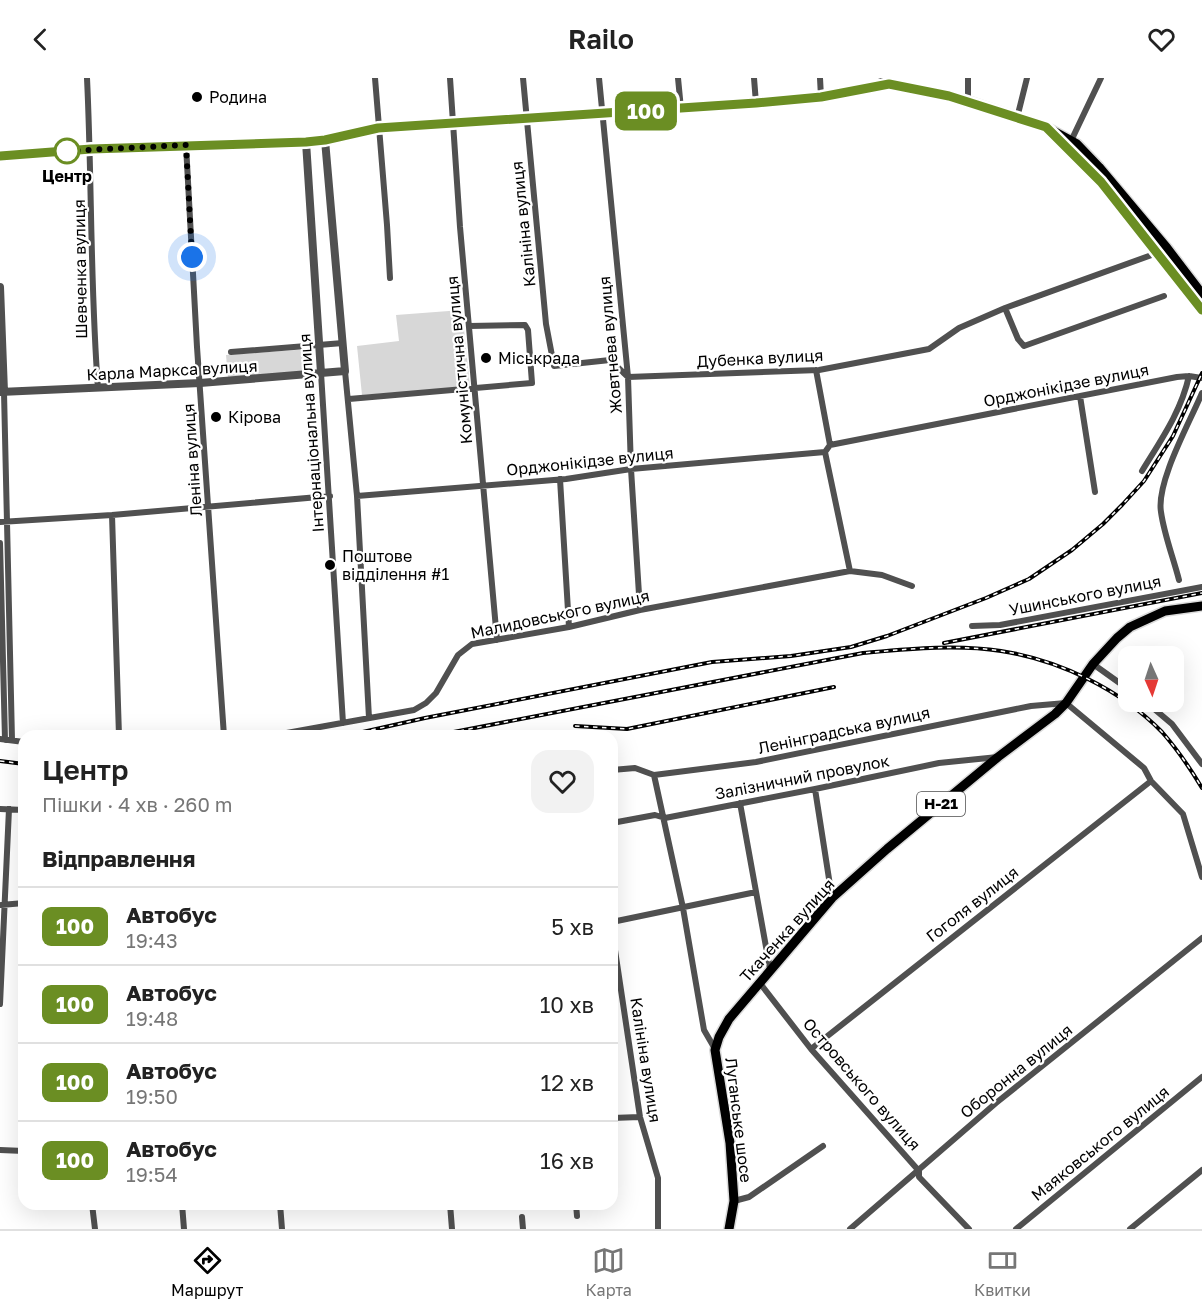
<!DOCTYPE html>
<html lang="uk">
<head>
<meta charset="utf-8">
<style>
	body { margin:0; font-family:"Golos Text",sans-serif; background:#f2f2f2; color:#222; height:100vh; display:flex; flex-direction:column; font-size:22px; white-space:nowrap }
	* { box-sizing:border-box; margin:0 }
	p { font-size:20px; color:#767676 }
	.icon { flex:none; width:33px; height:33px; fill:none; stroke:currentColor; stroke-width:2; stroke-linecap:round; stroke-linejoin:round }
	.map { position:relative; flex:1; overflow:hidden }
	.sheet { position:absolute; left:18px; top:652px; width:600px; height:480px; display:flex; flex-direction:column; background:#fff; border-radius:18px; box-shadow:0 6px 24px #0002 }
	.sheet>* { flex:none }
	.badge { padding:0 12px; border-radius:9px; font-size:21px; line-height:39px }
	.needle { width:39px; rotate:177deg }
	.buttons { position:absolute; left:1118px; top:568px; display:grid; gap:12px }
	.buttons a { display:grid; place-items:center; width:66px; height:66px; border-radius:12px; background:#fff; box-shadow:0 6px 24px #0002; font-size:30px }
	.you { position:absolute; width:30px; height:30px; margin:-15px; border:4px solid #fff; border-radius:50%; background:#1a73e8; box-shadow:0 0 0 9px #1a73e833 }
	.map>.badge { position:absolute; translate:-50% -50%; box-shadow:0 0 0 3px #fff }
	h2 { padding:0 24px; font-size:22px; line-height:54px }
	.round { display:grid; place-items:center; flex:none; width:63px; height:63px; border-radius:18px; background:#f2f2f2 }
	.head { display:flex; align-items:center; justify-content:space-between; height:102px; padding:0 24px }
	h1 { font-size:28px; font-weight:600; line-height:45px }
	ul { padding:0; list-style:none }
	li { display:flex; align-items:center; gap:18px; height:78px; padding:0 24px; border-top:2px solid #e0e0e0 }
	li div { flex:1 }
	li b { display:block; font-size:22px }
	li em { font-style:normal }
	li .badge { min-width:66px; font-weight:700; text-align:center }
	header { display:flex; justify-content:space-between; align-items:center; height:78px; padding:0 24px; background:#fff; font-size:27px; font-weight:600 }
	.dock { display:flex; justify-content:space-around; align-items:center; height:84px; border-top:2px solid #e0e0e0; background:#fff; font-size:16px; color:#767676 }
	.dock a { display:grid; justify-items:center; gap:3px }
	.dock .active { color:#000 }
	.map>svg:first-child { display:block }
</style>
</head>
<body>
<header><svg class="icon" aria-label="back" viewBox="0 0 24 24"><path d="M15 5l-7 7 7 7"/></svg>Railo<svg class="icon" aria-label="heart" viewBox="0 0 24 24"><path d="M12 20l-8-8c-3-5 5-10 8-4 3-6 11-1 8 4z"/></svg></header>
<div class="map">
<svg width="1202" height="1151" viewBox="0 0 1202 1151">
	<rect width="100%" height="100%" fill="#fff"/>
	<path fill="#d7d7d7" d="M462,232L470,309L362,317L357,268L399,263L396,237Z
		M310,271L312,294L228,300L226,277Z"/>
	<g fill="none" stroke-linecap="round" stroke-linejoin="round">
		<g stroke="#dbdbdb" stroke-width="12">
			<path id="primary" d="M884,0L889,6L949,18L968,23L1046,49L1077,66L1099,89L1167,170L1202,216
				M1054,57L1101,104L1202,232
				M729,1151L734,1123L730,1065L715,972L719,959L729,941L832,820L887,771L998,679L1055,636L1066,625L1093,586L1117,560L1130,549L1165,533L1202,528"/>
		</g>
		<path stroke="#505050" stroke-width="6" d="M87,0C92,103 90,207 98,310
			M375,0L387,147L390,200
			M450,0L460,149L497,562
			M523,0L546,246L554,288L610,282L628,299L819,292L929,271L959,250L1005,230L1160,174
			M599,0L628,299L631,391L640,532
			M678,0L681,31
			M754,0L756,25
			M820,0L821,19
			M968,23V0
			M1017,40L1027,0
			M1071,63L1101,0
			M186,67L197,269L224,658
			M1005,230L1018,261L1024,268L1164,218
			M231,274L343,265
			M816,292L830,367L825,374L850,493
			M345,293L357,418L369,640
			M321,295L343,645
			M4,314L12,662
			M1080,318L1095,414
			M349,321L532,305L528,252L525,247L469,248
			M830,367L1177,299L1189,298L1202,300
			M1142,393C1161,362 1181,334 1189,298
			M560,401L569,549
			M357,418L566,401L631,391L825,374
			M112,437L119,658
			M0,444L112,437L330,418
			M0,465L5,662
			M1179,502C1173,479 1164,456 1161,434C1156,404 1190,344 1202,315
			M972,548L1000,547L1202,509
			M1093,586L1128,611
			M1146,624L1172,646L1202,686
			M270,658L414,632L426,625L436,615L458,577L472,566L569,549L640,532L850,493L882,497L912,508
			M0,661L24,664
			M612,692L635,690L654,697L756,684L1031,628L1066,625L1144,690L1151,703L1183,736L1202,799
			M654,697L683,830L704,952L715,971
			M815,711L832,820
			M740,725L770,891
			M0,731L24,732
			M612,745L655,737L665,740L815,711L939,685L998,679
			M1,827L24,825
			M612,844L756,814
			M612,852L640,1039L658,1100V1151
			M759,904L811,971L919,1093V1099L969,1151
			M0,926L9,731
			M811,971L1151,703
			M612,1040L640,1039
			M0,1072L24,1073
			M734,1123L749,1119L823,1068
			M92,1126L95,1151
			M182,1126L184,1151
			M280,1126L282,1151
			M450,1126L452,1151
			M576,1126L577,1138
			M522,1139L523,1151
			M850,1151L996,1025L1202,860
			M1016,1151L1202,999
			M1130,1151L1202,1092"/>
		<path stroke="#505050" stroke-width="8" d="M306,64L321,295
			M0,78L91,71L306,64L325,62L378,50L756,25L821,19L889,6
			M0,209L4,314
			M0,314L200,305L345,293L325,62"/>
		<use href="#primary" stroke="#000" stroke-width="9"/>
		<g stroke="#000" stroke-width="4">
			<path id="rail" d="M944,565L1202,515
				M575,648L627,651L834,609
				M345,658L425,640L712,584L791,578L851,569L887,558L986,520L1029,501L1072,472L1103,446L1122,427L1144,403L1173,358L1202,295
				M433,658L863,575C908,571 956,566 1001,573C1059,582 1120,611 1162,654C1177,671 1190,690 1202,710
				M0,683L24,686"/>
		</g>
		<use href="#rail" stroke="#fff" stroke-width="1.5" stroke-dasharray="4.5" stroke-linecap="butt"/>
	</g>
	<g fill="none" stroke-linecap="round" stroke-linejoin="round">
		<g stroke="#fff" stroke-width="14">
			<path id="line" d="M0,78L91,71L306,64L325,62L378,50L756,25L821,19L889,6L949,18L1046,49L1101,104L1202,232"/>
		</g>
		<use href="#line" stroke="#6b8e23" stroke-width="9"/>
		<path stroke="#000" stroke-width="6" stroke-dasharray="0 10.8" d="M67,73L186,67L192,179"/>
	</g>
	<g fill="#000" stroke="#fff" stroke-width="2">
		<circle cx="197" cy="19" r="6"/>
		<circle cx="486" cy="280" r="6"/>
		<circle cx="216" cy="339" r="6"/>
		<circle cx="330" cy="487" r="6"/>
	</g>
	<circle fill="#fff" stroke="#6b8e23" stroke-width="3" cx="67" cy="73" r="12"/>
	<g text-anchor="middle" stroke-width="4.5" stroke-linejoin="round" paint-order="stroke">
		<rect fill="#fff" stroke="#4c4c4c" stroke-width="1.5" x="917" y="714" width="48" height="24" rx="4.5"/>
		<g font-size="15" font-weight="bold" fill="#000">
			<text x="941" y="731">Н-21</text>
		</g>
		<g font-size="16" fill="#000" stroke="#fff" text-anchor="start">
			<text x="209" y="25">Родина</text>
			<text x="498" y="286">Міськрада</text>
			<text x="228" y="345">Кірова</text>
			<text x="342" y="484">Поштове<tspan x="342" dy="18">відділення #1</tspan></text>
		</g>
		<g font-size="16" font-weight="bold" fill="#000" stroke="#fff">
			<text x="67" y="104">Центр</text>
		</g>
		<g font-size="16" fill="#000" stroke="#fff">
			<text transform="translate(523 146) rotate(-96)" y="6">Калініна вулиця</text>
			<text transform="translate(80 191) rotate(-91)" y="6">Шевченка вулиця</text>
			<text transform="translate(610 267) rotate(-95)" y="6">Жовтнева вулиця</text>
			<text transform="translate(760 280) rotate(-3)" y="6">Дубенка вулиця</text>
			<text transform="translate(459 282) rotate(-95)" y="6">Комуністична вулиця</text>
			<text transform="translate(172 292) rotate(-3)" y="6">Карла Маркса вулиця</text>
			<text transform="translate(1066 307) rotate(-11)" y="6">Орджонікідзе вулиця</text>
			<text transform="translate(311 355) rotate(-94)" y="6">Інтернаціональна вулиця</text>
			<text transform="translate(192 382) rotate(-94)" y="6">Леніна вулиця</text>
			<text transform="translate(590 383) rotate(-6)" y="6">Орджонікідзе вулиця</text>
			<text transform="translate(1085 517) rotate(-11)" y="6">Ушинського вулиця</text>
			<text transform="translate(560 536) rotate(-12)" y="6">Малидовського вулиця</text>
			<text transform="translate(844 652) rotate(-12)" y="6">Ленінградська вулиця</text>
			<text transform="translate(802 699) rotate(-11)" y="6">Залізничний провулок</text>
			<text transform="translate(972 826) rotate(-38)" y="6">Гоголя вулиця</text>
			<text transform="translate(787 852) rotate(-48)" y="6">Ткаченка вулиця</text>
			<text transform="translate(646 982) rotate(81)" y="6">Калініна вулиця</text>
			<text transform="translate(1016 993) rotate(-39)" y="6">Оборонна вулиця</text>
			<text transform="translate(862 1006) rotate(49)" y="6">Островського вулиця</text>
			<text transform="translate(739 1042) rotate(83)" y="6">Луганське шосе</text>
			<text transform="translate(1100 1065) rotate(-39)" y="6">Маяковського вулиця</text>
		</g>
	</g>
</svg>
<div class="buttons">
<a><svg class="needle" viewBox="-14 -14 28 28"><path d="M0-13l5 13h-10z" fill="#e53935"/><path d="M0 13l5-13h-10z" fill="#767676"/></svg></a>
</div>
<div class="you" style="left:192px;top:179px"></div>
<b class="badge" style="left:646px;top:33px;background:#6b8e23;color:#fff">100</b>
<section class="sheet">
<div class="head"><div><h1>Центр</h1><p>Пішки · 4 хв · 260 m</p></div><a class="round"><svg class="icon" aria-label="heart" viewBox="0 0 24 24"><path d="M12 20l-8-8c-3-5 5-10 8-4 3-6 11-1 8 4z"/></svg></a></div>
<h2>Відправлення</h2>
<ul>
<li><span class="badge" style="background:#6b8e23;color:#fff">100</span><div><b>Автобус</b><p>19:43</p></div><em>5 хв</em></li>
<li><span class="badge" style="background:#6b8e23;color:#fff">100</span><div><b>Автобус</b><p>19:48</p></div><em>10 хв</em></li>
<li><span class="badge" style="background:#6b8e23;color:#fff">100</span><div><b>Автобус</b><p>19:50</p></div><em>12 хв</em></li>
<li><span class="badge" style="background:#6b8e23;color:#fff">100</span><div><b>Автобус</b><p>19:54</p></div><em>16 хв</em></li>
</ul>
</section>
</div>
<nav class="dock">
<a class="active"><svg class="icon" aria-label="directions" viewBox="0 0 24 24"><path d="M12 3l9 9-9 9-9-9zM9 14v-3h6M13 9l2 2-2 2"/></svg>Маршрут</a>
<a><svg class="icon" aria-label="map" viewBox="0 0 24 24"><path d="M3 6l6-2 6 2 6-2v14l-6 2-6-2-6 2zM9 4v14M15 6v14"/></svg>Карта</a>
<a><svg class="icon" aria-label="tickets" viewBox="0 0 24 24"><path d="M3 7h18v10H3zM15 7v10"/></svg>Квитки</a>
</nav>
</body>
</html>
